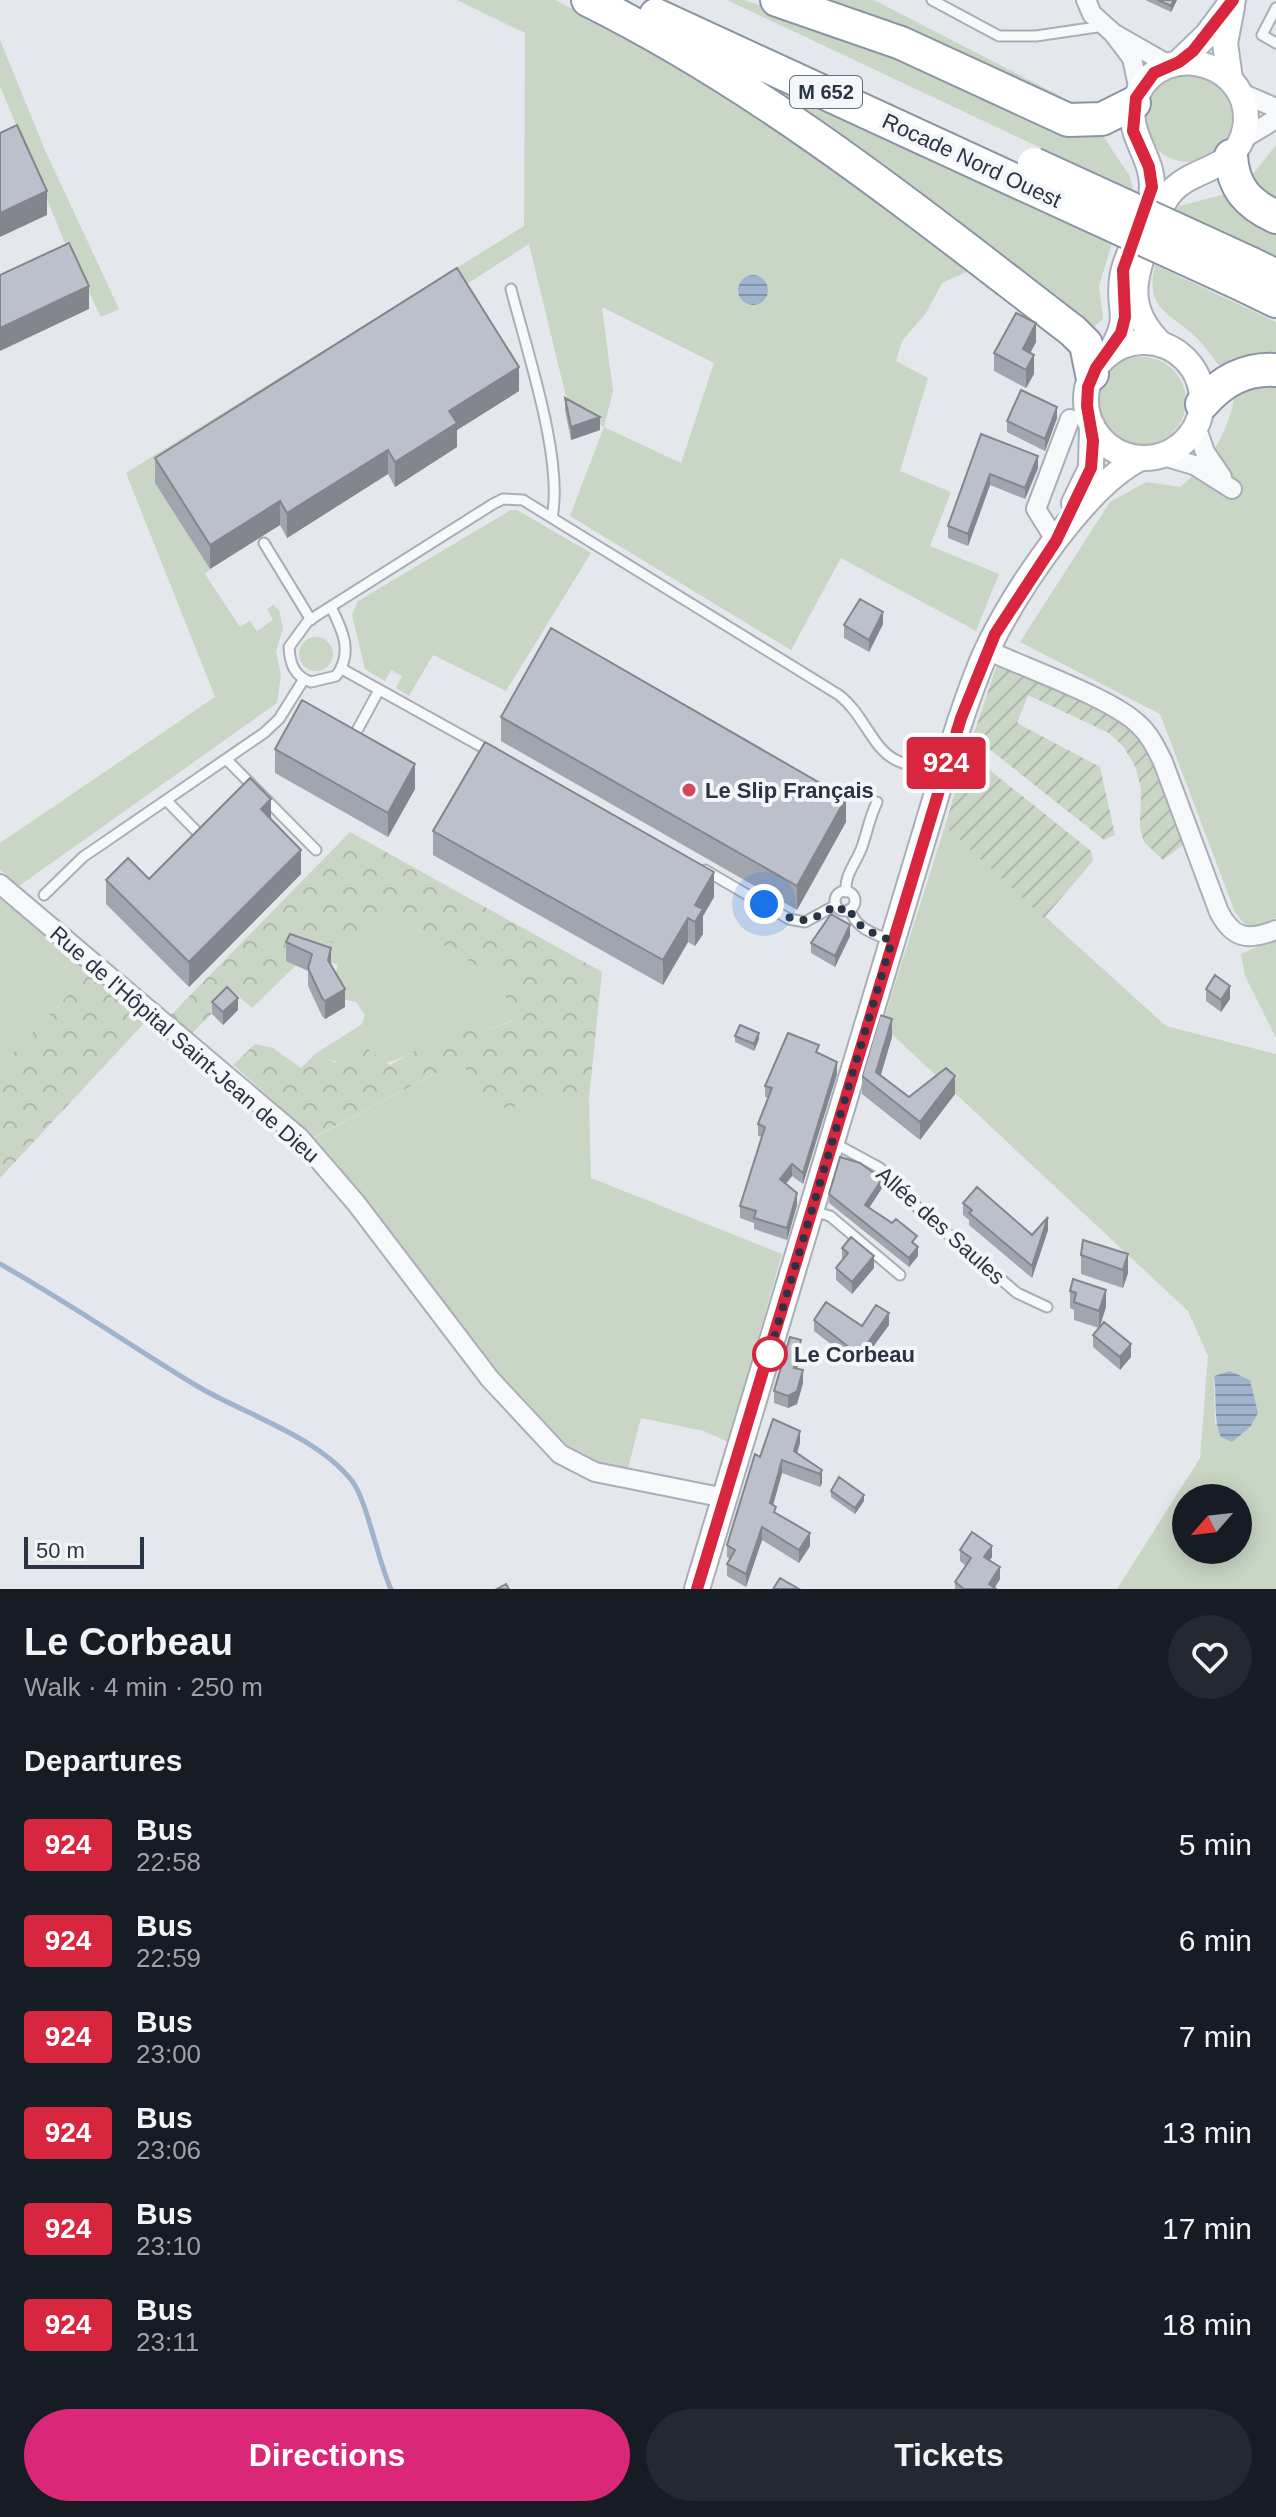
<!DOCTYPE html>
<html lang="en">
<head>
<meta charset="utf-8">
<style>
	body { margin:0; font-family:Helvetica,sans-serif; background:#242831; color:#f1f3f6; height:100vh; display:flex; flex-direction:column; font-size:30px; white-space:nowrap }
	* { box-sizing:border-box; margin:0 }
	p { font-size:26px; color:#9ea1a6 }
	.icon { flex:none; width:44px; height:44px; fill:none; stroke:currentColor; stroke-width:2; stroke-linecap:round; stroke-linejoin:round }
	.map { position:relative; height:1589px; overflow:hidden }
	.drawer { display:flex; flex-direction:column; background:#171b24; flex:1 }
	.drawer>* { flex:none }
	.badge { padding:0 16px; border-radius:6px; font-size:28px; line-height:52px }
	.needle { width:52px; rotate:242deg }
	.tools { position:absolute; left:1172px; top:1484px; display:grid; gap:16px }
	.tools a { display:grid; place-items:center; width:80px; height:80px; border-radius:50%; background:#171b24; box-shadow:0 4px 20px #0003; font-size:40px }
	.scale { position:absolute; left:24px; bottom:20px; width:120px; box-sizing:border-box; padding-left:8px; border:4px solid #2b3445; border-top:0; font-size:22px; line-height:28px; white-space:nowrap; color:#2b3445; -webkit-text-stroke:6px #f4f6f9; paint-order:stroke }
	.you { position:absolute; width:40px; height:40px; margin:-20px; border:6px solid #fff; border-radius:50%; background:#1a73e8; box-shadow:0 0 0 12px #1a73e833 }
	.map>.badge { position:absolute; translate:-50% -50%; box-shadow:0 0 0 4px #fff }
	h2 { padding:0 24px; font-size:30px; line-height:72px }
	.round { display:grid; place-items:center; flex:none; width:84px; height:84px; border-radius:42px; background:#242831 }
	.head { display:flex; align-items:center; justify-content:space-between; height:136px; padding:0 24px }
	h1 { font-size:38px; font-weight:800; line-height:60px }
	.cta { display:flex; gap:16px; margin-top:auto; padding:16px 24px }
	.cta a { flex:1; height:92px; border-radius:48px; background:#db2777; color:#fff; font-size:32px; font-weight:800; line-height:92px; text-align:center }
	.cta a+a { background:#242831; color:#f1f3f6 }
	ul { padding:0; list-style:none }
	li { display:flex; align-items:center; gap:24px; height:96px; padding:0 24px }
	li div { flex:1 }
	li b { display:block; font-size:30px }
	li em { font-style:normal }
	li .badge { min-width:88px; font-weight:700; text-align:center }
	.map>svg:first-child { display:block }
</style>
</head>
<body>
<div class="map">
<svg width="1276" height="1589" viewBox="0 0 1276 1589">
	<defs>
		<pattern id="forest-crowns" width="20" height="18" patternUnits="userSpaceOnUse" patternTransform="scale(2)"><rect width="20" height="18" fill="#c9d6c5"/><path d="M2 6a3 3 0 1 1 6 0M12 15a3 3 0 1 1 6 0" fill="none" stroke="#adb8ab"/></pattern>
		<pattern id="garden-furrows" width="10" height="10" patternUnits="userSpaceOnUse" patternTransform="scale(2)"><rect width="10" height="10" fill="#c9d6c5"/><path d="M-1 1l2-2M0 10L10 0M9 11l2-2" fill="none" stroke="#adb8ab"/></pattern>
		<pattern id="water-rules" width="6" height="5" patternUnits="userSpaceOnUse" patternTransform="scale(2)"><rect width="6" height="5" fill="#9fb4cc"/><path d="M0 2.5h6" fill="none" stroke="#8293a7"/></pattern>
	</defs>
	<rect width="100%" height="100%" fill="#e4e7ec"/>
	<path fill="#c9d6c5" fill-rule="evenodd" d="M457,0H555L653,51L802,144L973,269L942,283L926,313L902,341L896,361L928,378L900,471L951,492L930,546L999,574L976,631L841,558L791,650L570,516L604,427L568,405L529,244L156,483L210,569L205,574L240,627L250,621L257,631L273,620L267,609L273,605L279,610L283,628L276,652L281,675L277,703L19,886L0,870V843L215,697L126,473L524,226L525,33ZM602,307L714,363L681,463L604,427L613,391Z
		M727,0H743L826,25L1099,130L1129,175L1134,192Z
		M830,0H874L1091,112L852,7Z
		M0,40L45,150L119,309L101,317L65,243L0,86Z
		M1144 118a44 44 0 1 1 88 0a44 44 0 1 1-88 0Z
		M744,76L1112,243L1099,286L1103,319L1087,333Z
		M1276,132V207L1245,184L1276,145Z
		M1233,192L1276,225V257L1175,211L1179,206Z
		M1155,265L1276,322V359L1225,372C1214,361 1207,348 1196,337C1171,313 1144,310 1155,265Z
		M1098 401a44 44 0 1 1 88 0a44 44 0 1 1-88 0Z
		M1276,381V918L1249,930L1235,912L1160,714L1020,642L1110,502L1146,482L1180,487C1212,462 1230,429 1236,389Z
		M511,510H517L591,553L506,691L433,655L409,696L396,688L402,676L391,670L385,681L365,669L352,615L358,601Z
		M299 654a17 17 0 1 1 34 0a17 17 0 1 1-34 0Z
		M945,826L1166,1026L1276,1054V1589H1117L1200,1458L1208,1356L1188,1311L882,1025ZM1230,1371L1250,1380L1215,1425L1214,1376ZM1186,1498H1238V1550H1186Z
		M0,899L91,971L0,1067Z
		M389,912L500,980L515,1019L481,1033L459,1025C406,1056 378,1082 315,1054L362,1024L365,1015L356,1002L346,1000L334,979L338,965L308,954L323,940L348,946Z
		M1276,938V1038L1245,976L1241,954Z
		M463,1059L477,1111L589,1098L591,1178L782,1254L728,1442L704,1431L641,1418L623,1488L582,1478L525,1433L476,1375L342,1190L298,1146Z"/>
	<path fill="url(#forest-crowns)" d="M350,832L602,972L589,1098L477,1111L463,1059L314,1137L233,1065L255,1044L273,1048L301,1068L315,1054L336,1063L361,1044L390,1065L459,1025L481,1033L514,1020L500,980L389,912L348,946L322,940L252,1008L234,992L191,1034L169,1017Z
		M91,971L149,1018L0,1178V1067Z"/>
	<path fill="url(#garden-furrows)" d="M997,665L1011,667L1127,722L1145,737L1184,844L1163,860L1144,842L1140,828L1141,789L1136,768L1123,746L1109,733L1028,695L1017,723L1100,767L1115,835L1104,840L973,736Z
		M967,752L1091,851L1093,861L1044,918L945,826Z"/>
	<path fill="url(#water-rules)" d="M738 290a15 15 0 1 1 30 0a15 15 0 1 1-30 0Z
		M1230,1371L1250,1380L1258,1413L1250,1427L1232,1442L1221,1437C1213,1420 1217,1396 1214,1376Z"/>
	<g fill="none" stroke-linecap="round" stroke-linejoin="round">
		<path stroke="#9fb4cc" stroke-width="5" d="M0,1264C68,1302 131,1346 197,1386C244,1414 317,1436 352,1481C367,1500 378,1562 391,1589"/>
		<g stroke="#a9aeb7" stroke-width="13">
			<path id="lane" d="M932,0L999,36H1036L1104,26
				M1276,8L1262,35L1276,43
				M511,289C526,348 564,460 552,517
				M264,543L311,620
				M331,607C342,629 354,653 336,676L311,682C294,676 290,664 289,647L308,621L493,504L503,499L523,500L839,695C864,714 873,751 898,761C911,767 927,768 942,769
				M342,669L493,753
				M353,738L379,690
				M226,759L316,850
				M166,800L204,839
				M705,870L789,919L805,922L836,905
				M835 901a10 10 0 1 1 20 0a10 10 0 1 1-20 0Z
				M846,892C844,874 858,861 863,844C868,828 870,817 877,802
				M44,895L83,857L264,733L279,719L304,679
				M850,909C855,929 875,934 892,941
				M834,1143L880,1168L919,1209L1017,1293L1047,1307
				M813,1211L830,1216L900,1275"/>
		</g>
		<g stroke="#a9aeb7" stroke-width="22">
			<path id="street" d="M1086,0L1092,14L1113,33
				M1139,91L1132,58L1113,33L1169,65
				M1239,92L1276,108
				M1241,140L1276,119
				M1196,426L1205,452L1222,477
				M1160,455L1194,465L1232,489
				M1056,541L1036,509L1070,419
				M987,650C1025,668 1112,698 1139,725C1150,735 1156,748 1163,762L1219,912C1233,939 1248,941 1276,930
				M0,884L299,1137L356,1203L490,1379L560,1454L595,1472L725,1498"/>
		</g>
		<g stroke="#a9aeb7" stroke-width="28">
			<path id="secondary" d="M1179,62L1207,35L1233,0
				M1230,79L1225,43L1232,7
				M1086 400a58 58 0 1 1 116 0a58 58 0 1 1-116 0Z
				M1109,354C1135,312 1115,311 1123,273C1129,245 1151,217 1152,187C1153,153 1121,130 1137,95C1164,36 1256,64 1245,128C1237,172 1195,165 1171,192C1160,204 1156,221 1150,235C1133,279 1124,309 1162,345
				M1074,503L1091,468L1092,425
				M697,1589L944,770C958,729 970,686 988,648C1015,592 1085,485 1141,458"/>
		</g>
		<g stroke="#8b94a3" stroke-width="36">
			<path id="highway" d="M588,0C765,88 918,212 1073,331L1086,344L1092,374
				M777,0L901,43L1068,120L1102,119L1134,103
				M656,15L1027,186
				M1231,156C1233,188 1248,204 1276,217
				M1252,264L1276,276
				M1245,286L1276,301
				M1202,404C1222,381 1245,368 1276,370"/>
		</g>
		<use href="#lane" stroke="#f7f8fa" stroke-width="9"/>
		<use href="#street" stroke="#f7f8fa" stroke-width="18"/>
		<use href="#secondary" stroke="#fff" stroke-width="24"/>
		<use href="#highway" stroke="#fff" stroke-width="32"/>
		<g stroke="#8b94a3" stroke-width="36" stroke-linecap="butt">
			<path id="highway-bridge" d="M1034,164L1252,264
				M1027,186L1245,286"/>
		</g>
		<use href="#highway-bridge" stroke="#fff" stroke-width="32"/>
	</g>
	<path fill="#a1a5ae" d="M1145,0H1177L1171,12Z
		M1036,342L1030,353L1034,374L1026,388L994,371V353Z
		M519,391L457,430V447L395,487L388,474L287,538L280,525L210,569L155,483V458Z
		M565,398L600,430L571,440L565,410Z
		M1057,418L1045,451L1007,432V421Z
		M981,434L1038,468L1025,499L990,485L968,546L948,538V526Z
		M883,624L869,652L844,638V625Z
		M501,717L846,822L797,910L501,741Z
		M275,749L415,789L388,837L275,773Z
		M271,819L301,874L189,987L106,904V880L149,879Z
		M433,831L714,897L703,916V934L695,946L688,942L663,985L433,855Z
		M290,934L331,966L345,1007L325,1019L322,1016L308,986V971L286,961V942Z
		M850,936L835,967L811,953V943Z
		M1206,989L1230,999L1221,1012L1206,1001Z
		M212,1002L238,1010L223,1025L212,1014Z
		M735,1036L759,1039L754,1051L735,1042Z
		M892,1037L881,1075L909,1097L955,1094L920,1140L862,1094V1076Z
		M819,1054L837,1074L803,1184L792,1176L786,1184L797,1205L787,1240L754,1229V1223L740,1218V1206L762,1137L758,1136V1124L768,1098L765,1097V1086Z
		M882,1188L869,1208L917,1245L918,1256L909,1267L829,1203V1194Z
		M963,1203L1032,1235L1048,1230L1032,1278L969,1225V1220L963,1215Z
		M842,1248L874,1268L852,1294L836,1280V1268L842,1260Z
		M1128,1254V1273L1123,1288L1081,1274V1255Z
		M1073,1279L1106,1307L1099,1328L1131,1357L1120,1370L1093,1347V1335L1099,1328L1074,1320V1310L1070,1308V1291Z
		M814,1320L862,1326L889,1325L859,1366L814,1331Z
		M801,1353L797,1369L803,1383L797,1404L788,1408L774,1403V1391Z
		M800,1443L797,1453L822,1470V1483L820,1487L782,1473L773,1505L776,1513L810,1546L799,1563L762,1540L746,1587L727,1576V1564L730,1559L727,1557V1545L760,1457Z
		M831,1491L864,1501L855,1514L831,1497Z
		M960,1550L992,1557L990,1560L1000,1579L994,1588L996,1589H955V1582L966,1566L960,1561Z"/>
	<path fill="#83868d" d="M1174,0H1177L1171,12V6Z
		M47,191V215L0,237V213Z
		M89,286V309L0,351V328Z
		M1036,323V342L1023,367V349Z
		M1034,355V374L1026,388V370Z
		M519,367V391L457,430V447L395,487V462L449,411Z
		M1057,407V418L1045,451V439Z
		M600,417V430L571,440V427Z
		M388,450V474L287,538V513Z
		M1038,456V468L1025,499V488Z
		M990,474V485L968,546V534Z
		M280,501V525L210,569V545Z
		M883,612V624L869,652V640Z
		M415,764V789L388,837V813Z
		M846,798V822L797,910V886Z
		M271,799V823L261,809Z
		M301,850V874L189,987V962Z
		M714,872V897L703,916V934L695,946V905Z
		M688,918V942L663,985V960Z
		M850,925V936L835,967V956Z
		M331,948V967L328,960Z
		M1230,986V999L1221,1012V1000Z
		M345,989V1007L325,1019V1001Z
		M238,998V1010L223,1025V1012Z
		M892,1019V1037L876,1090V1072Z
		M759,1033V1039L754,1051V1044Z
		M837,1062V1074L803,1184V1173Z
		M955,1076V1094L920,1140V1122Z
		M792,1164V1176L780,1191V1179Z
		M882,1179V1188L865,1214V1205Z
		M797,1193V1205L787,1240V1228Z
		M1048,1217V1230L1032,1278V1266Z
		M918,1247V1256L909,1267V1258Z
		M1128,1254V1273L1123,1288V1270Z
		M874,1256V1268L852,1294V1282Z
		M1106,1290V1307L1099,1329V1311Z
		M889,1313V1325L859,1366V1355Z
		M801,1340V1353L794,1380V1368Z
		M1131,1344V1357L1120,1370V1357Z
		M803,1370V1383L797,1404L788,1408V1396Z
		M800,1431V1443L794,1463V1451Z
		M782,1460V1473L770,1516V1503Z
		M822,1470V1483L820,1487V1474Z
		M864,1495V1501L855,1514V1508Z
		M762,1527V1540L746,1587V1574Z
		M810,1533V1546L799,1563V1550Z
		M992,1546V1557L984,1568V1557Z
		M1000,1567V1579L994,1589L989,1584Z"/>
	<path fill="#bbc0ca" stroke="#83868d" stroke-width="2" d="M1158,0H1174L1171,6Z
		M17,125L47,191L0,213V133Z
		M69,243L89,286L0,328V275Z
		M457,268L519,367L449,411L457,423L395,462L388,450L287,513L280,501L210,545L155,458Z
		M1016,313L1036,323L1023,349L1034,355L1026,370L994,353Z
		M1021,390L1057,407L1045,439L1007,421Z
		M565,398L600,417L571,427Z
		M981,434L1038,456L1025,488L990,474L968,534L948,526Z
		M860,599L883,612L869,640L844,625Z
		M551,628L846,798L797,886L501,717Z
		M302,700L415,764L388,813L275,749Z
		M485,742L714,872L695,905L703,909L695,922L688,918L663,960L433,831Z
		M250,778L271,799L261,809L301,850L189,962L106,880L128,858L149,879Z
		M831,914L850,925L835,956L811,943Z
		M290,934L331,948L328,960L345,989L325,1001L322,998L308,968L312,954L286,942Z
		M1215,975L1230,986L1221,1000L1206,989Z
		M227,987L238,998L223,1012L212,1002Z
		M880,1015L892,1019L876,1072L909,1097L946,1068L955,1076L920,1122L862,1076Z
		M740,1025L759,1033L754,1044L735,1036Z
		M788,1033L819,1045L816,1052L837,1062L803,1173L792,1164L780,1179L797,1193L787,1228L754,1218L756,1211L740,1206L765,1127L758,1124L772,1088L765,1086Z
		M840,1157L860,1163L882,1179L865,1205L892,1223L896,1219L917,1236L912,1242L918,1247L909,1258L829,1194Z
		M977,1187L1032,1235L1048,1217L1032,1266L969,1213L972,1210L963,1203Z
		M851,1237L874,1256L852,1282L836,1268L848,1253L842,1248Z
		M1083,1240L1128,1254L1123,1270L1081,1255Z
		M1073,1279L1106,1290L1099,1311L1074,1302L1076,1293L1070,1291Z
		M826,1302L862,1326L876,1305L889,1313L859,1355L814,1320Z
		M1104,1322L1131,1344L1120,1357L1093,1335Z
		M790,1337L801,1340L794,1368L803,1370L797,1391L788,1396L774,1391Z
		M773,1419L800,1431L794,1451L822,1470L820,1474L782,1460L770,1503L776,1507L774,1512L810,1533L799,1550L762,1527L746,1574L727,1564L735,1550L727,1545L755,1454L760,1457Z
		M839,1477L864,1495L855,1508L831,1491Z
		M972,1532L992,1546L984,1557L1000,1567L989,1584L996,1589H964L955,1582L971,1558L960,1550Z
		M780,1578L799,1589H773Z
		M506,1584L509,1589H497Z"/>
	<g fill="none" stroke-linecap="round" stroke-linejoin="round">
		<g stroke="#fff" stroke-width="18">
			<path id="line" d="M697,1589L961,718L995,634L1056,541L1091,468L1093,441L1087,406L1088,387L1096,368L1121,333L1125,317L1123,270L1152,187L1149,167L1133,131L1136,98L1154,73L1179,62L1193,51L1233,0"/>
		</g>
		<use href="#line" stroke="#d7263d" stroke-width="12"/>
		<path stroke="#2b3445" stroke-width="8" stroke-dasharray="0 14.4" d="M764,904C796,923 804,927 836,905L844,911L850,909C855,928 875,934 892,941L767,1361L770,1354"/>
	</g>
	<circle fill="#d1495b" stroke="#f4f6f9" stroke-width="3" cx="689" cy="790" r="8"/>
	<circle fill="#fff" stroke="#d7263d" stroke-width="4" cx="770" cy="1354" r="16"/>
	<g text-anchor="middle" stroke-width="8" stroke-linejoin="round" paint-order="stroke">
		<rect fill="#f4f6f9" stroke="#676e7b" stroke-width="2" x="790" y="76" width="72" height="32" rx="6"/>
		<g font-size="20" font-weight="bold" fill="#2b3445">
			<text x="826" y="99">M 652</text>
		</g>
		<g font-size="22" fill="#2b3445" stroke="#f4f6f9">
			<text transform="translate(972 160) rotate(25)" y="8">Rocade Nord Ouest</text>
			<text transform="translate(185 1044) rotate(41)" y="8">Rue de l'Hôpital Saint-Jean de Dieu</text>
			<text transform="translate(941 1225) rotate(42)" y="8">Allée des Saules</text>
		</g>
		<g font-size="22" font-weight="bold" fill="#2b3445" stroke="#f4f6f9" text-anchor="start">
			<text x="705" y="798">Le Slip Français</text>
		</g>
		<g font-size="22" font-weight="bold" fill="#2b3445" stroke="#f4f6f9" text-anchor="start">
			<text x="794" y="1362">Le Corbeau</text>
		</g>
	</g>
</svg>
<div class="tools">
<a><svg class="needle" viewBox="-14 -14 28 28"><path d="M0-13l5 13h-10z" fill="#e53935"/><path d="M0 13l5-13h-10z" fill="#9ea1a6"/></svg></a>
</div>
<div class="scale">50 m</div>
<div class="you" style="left:764px;top:904px"></div>
<b class="badge" style="left:946px;top:763px;background:#d7263d;color:#fff">924</b>
</div>
<section class="drawer">
<div class="head"><div><h1>Le Corbeau</h1><p>Walk · 4 min · 250 m</p></div><a class="round"><svg class="icon" aria-label="heart" viewBox="0 0 24 24"><path d="M12 20l-8-8c-3-5 5-10 8-4 3-6 11-1 8 4z"/></svg></a></div>
<h2>Departures</h2>
<ul>
<li><span class="badge" style="background:#d7263d;color:#fff">924</span><div><b>Bus</b><p>22:58</p></div><em>5 min</em></li>
<li><span class="badge" style="background:#d7263d;color:#fff">924</span><div><b>Bus</b><p>22:59</p></div><em>6 min</em></li>
<li><span class="badge" style="background:#d7263d;color:#fff">924</span><div><b>Bus</b><p>23:00</p></div><em>7 min</em></li>
<li><span class="badge" style="background:#d7263d;color:#fff">924</span><div><b>Bus</b><p>23:06</p></div><em>13 min</em></li>
<li><span class="badge" style="background:#d7263d;color:#fff">924</span><div><b>Bus</b><p>23:10</p></div><em>17 min</em></li>
<li><span class="badge" style="background:#d7263d;color:#fff">924</span><div><b>Bus</b><p>23:11</p></div><em>18 min</em></li>
</ul>
<div class="cta"><a>Directions</a><a>Tickets</a></div>
</section>
</body>
</html>
